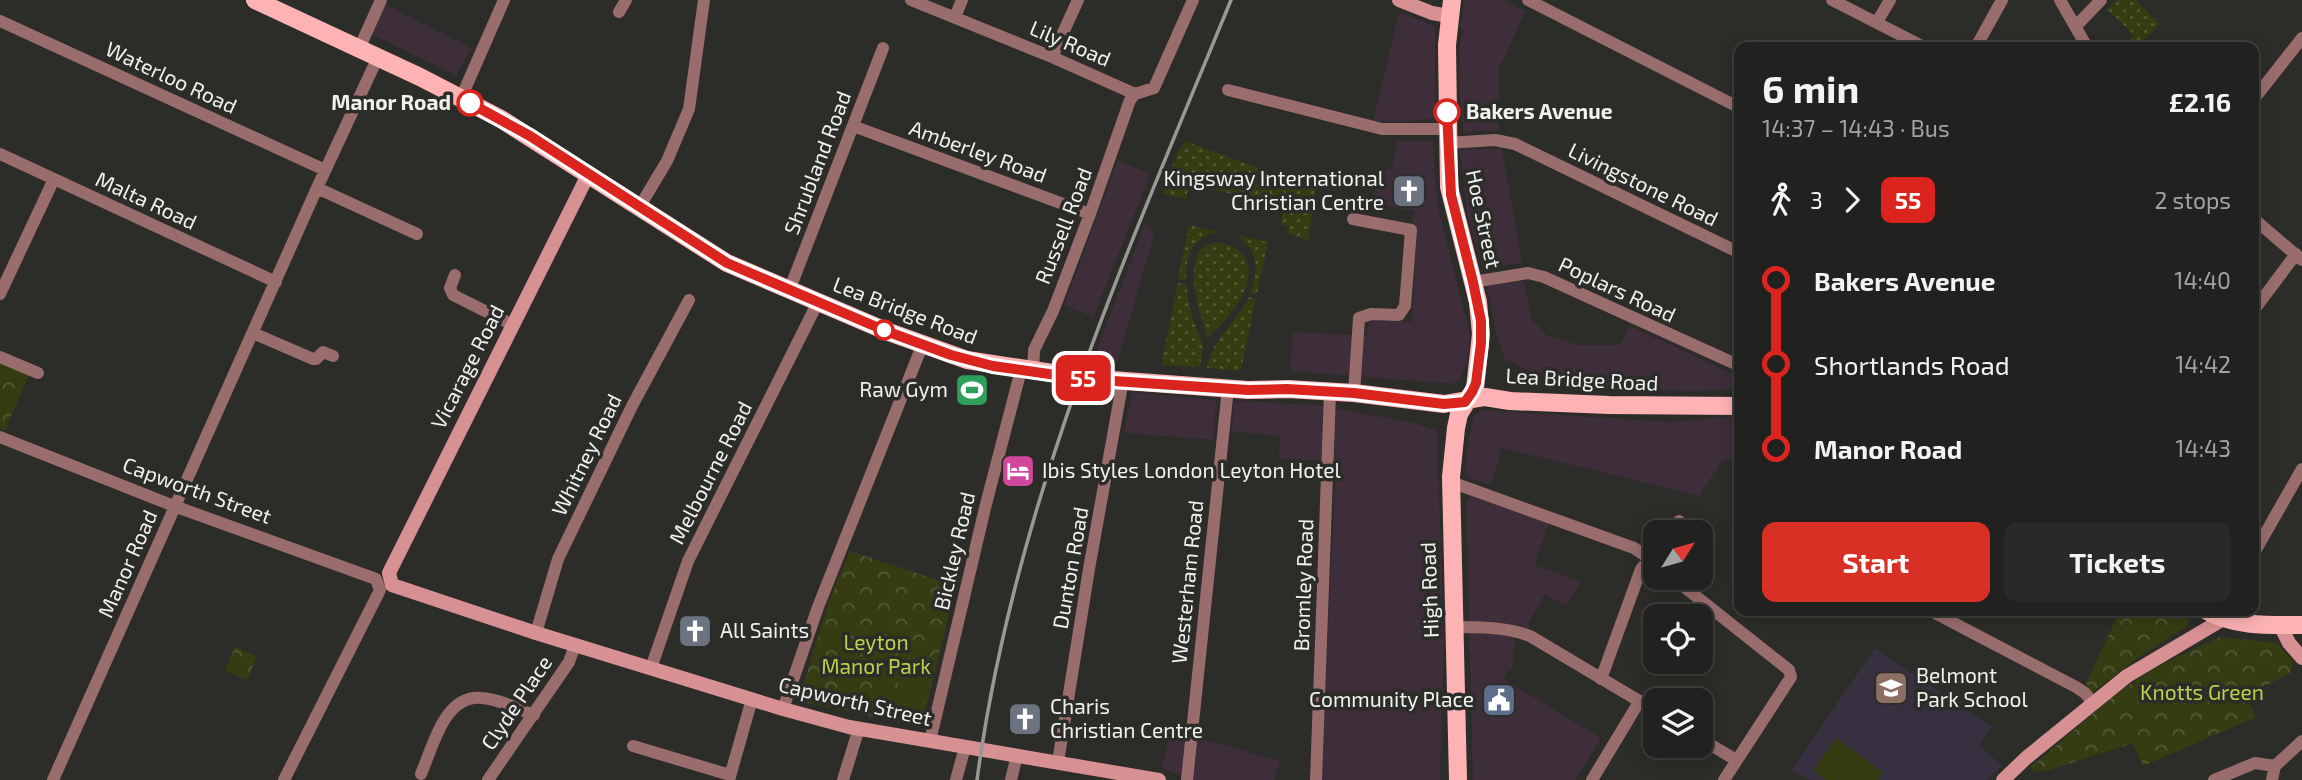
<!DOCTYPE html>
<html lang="en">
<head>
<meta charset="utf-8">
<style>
	body { margin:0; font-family:"Exo 2",sans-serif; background:#292928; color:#f1f3f6; height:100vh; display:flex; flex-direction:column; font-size:26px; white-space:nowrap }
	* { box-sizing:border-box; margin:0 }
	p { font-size:23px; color:#a2a3a4 }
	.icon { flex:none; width:38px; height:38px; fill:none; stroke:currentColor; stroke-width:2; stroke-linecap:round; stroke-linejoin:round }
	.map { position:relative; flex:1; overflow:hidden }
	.sheet { position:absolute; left:1734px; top:42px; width:525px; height:574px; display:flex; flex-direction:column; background:#21211f; border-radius:14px; box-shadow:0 4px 18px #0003,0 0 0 2px #3e3e3d }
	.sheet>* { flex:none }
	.badge { padding:0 14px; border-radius:10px; font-size:24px; line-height:46px }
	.needle { width:46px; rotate:53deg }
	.fabs { position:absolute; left:1643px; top:520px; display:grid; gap:14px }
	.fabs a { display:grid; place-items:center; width:70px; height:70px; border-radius:14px; background:#21211f; box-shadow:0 4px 18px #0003,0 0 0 2px #3e3e3d; font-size:35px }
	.map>.badge { position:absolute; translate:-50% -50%; box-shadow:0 0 0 4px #fff }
	.legs { display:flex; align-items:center; gap:10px; height:77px; padding:0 28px; font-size:23px }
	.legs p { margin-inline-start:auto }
	.overview { display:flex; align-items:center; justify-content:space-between; height:119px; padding:0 28px }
	h1 { font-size:38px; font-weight:700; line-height:52px }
	.cta { display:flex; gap:14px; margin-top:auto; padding:14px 28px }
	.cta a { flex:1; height:80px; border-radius:14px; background:#d93025; color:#fff; font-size:28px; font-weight:700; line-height:80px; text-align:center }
	.cta a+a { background:#292928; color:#f1f3f6 }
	ul { padding:0 28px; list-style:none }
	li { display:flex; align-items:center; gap:24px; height:84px; font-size:26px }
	li i { display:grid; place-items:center; width:10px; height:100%; margin:0 9px; background:currentColor }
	li i::after { content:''; width:18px; height:18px; margin:-9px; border:5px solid; border-radius:50%; background:#21211f }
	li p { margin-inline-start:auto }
	li:first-child i { background:linear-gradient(#0000 50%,currentColor 0) }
	li:last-child i { background:linear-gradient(currentColor 50%,#0000 0) }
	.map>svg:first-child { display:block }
</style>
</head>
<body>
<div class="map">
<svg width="2302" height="780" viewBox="0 0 2302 780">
	<defs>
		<pattern id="grass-dots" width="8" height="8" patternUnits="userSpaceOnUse" patternTransform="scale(1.75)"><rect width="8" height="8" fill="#363c12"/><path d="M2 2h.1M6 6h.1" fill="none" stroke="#545935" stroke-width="1.8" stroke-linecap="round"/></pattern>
		<pattern id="park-crowns" width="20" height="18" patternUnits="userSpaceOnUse" patternTransform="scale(1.75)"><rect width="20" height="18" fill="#363c12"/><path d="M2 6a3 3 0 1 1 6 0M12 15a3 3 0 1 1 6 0" fill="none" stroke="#545935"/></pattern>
	</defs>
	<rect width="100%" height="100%" fill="#2c2c29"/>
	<path fill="#3d2e3a" d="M1465,0H1503L1526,11L1499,68V130L1463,132L1459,77L1460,41L1464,29L1460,27Z
		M386,5L474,49L469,52L457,75L459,77L375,36L372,30Z
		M1399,12L1435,26V118L1401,122L1373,121Z
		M1397,141H1433L1438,207L1470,335L1467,361L1460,379L1453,384L1290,371L1293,332L1367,336L1369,320L1412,322L1416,249L1412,227L1414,211L1370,203L1384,170L1392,169Z
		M1502,148L1522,263L1482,268L1467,212L1460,150Z
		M1118,160L1151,174L1093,317L1064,305Z
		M1145,224L1155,232L1118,361L1093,360Z
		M1524,281L1532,319L1546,335L1579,345H1620L1630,326L1739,377V389L1696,391L1613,389L1572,385L1529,371L1505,359L1496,333L1487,286Z
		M1132,392L1216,400L1214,440L1124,433Z
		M1234,401L1317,405L1414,423L1437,431L1444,645L1440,780H1321L1336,461L1279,459L1280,436L1232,431Z
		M1481,410L1672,422L1739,416V457L1722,461L1699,496L1502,448L1491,485L1465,476L1466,451L1474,416Z
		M1472,496L1549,522L1535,565L1581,582L1566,606L1545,594L1529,622L1528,639L1515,638L1512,670H1508L1504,679L1601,738L1575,780H1473L1466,501Z
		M1171,730L1280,761L1274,780H1194L1162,768Z"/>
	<path fill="#373040" d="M1875,648L1992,727L1979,745L2002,766L1986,780H1812L1791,771Z"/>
	<path fill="url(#grass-dots)" d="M2116,0H2136L2160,24L2138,47H2123L2134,35L2107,9Z
		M1185,141L1316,189L1308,241L1287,233L1288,226L1281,224L1284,204L1197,187L1188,190L1186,199L1162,194L1177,154Z
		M1189,225L1220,232C1192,236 1186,254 1186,280L1178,279Z
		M1236,235L1268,242L1257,294L1250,293C1260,269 1258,250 1236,235Z
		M1217,242C1258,249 1254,281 1234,309C1226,320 1217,328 1208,338C1200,315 1176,248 1217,242Z
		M1178,283L1186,285L1192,316L1203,345L1200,367L1161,365Z
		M1249,297L1256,298L1241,371L1207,368C1212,339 1236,323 1249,297Z"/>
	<path fill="url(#park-crowns)" d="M0,361L30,373L5,430L0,428Z
		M850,551L956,586L922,723L898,722L803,702L799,699L828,604Z
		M2120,611H2176L2188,618V626L2143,654L2092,693L2086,683Z
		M2220,637L2277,643L2293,661L2291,673L2245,696L2256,717L2143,766L2133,743L2046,771L2035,772L2031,767L2121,690L2159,666Z
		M235,647L257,656L247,680L225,671Z"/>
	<path fill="#363c12" d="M915,651L924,654V657L934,660L921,715L911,712L909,716L901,714L902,710L892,707L906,653L914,655Z
		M1836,738L1883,772L1878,780H1827L1813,771Z"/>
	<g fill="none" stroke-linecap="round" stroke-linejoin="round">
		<path stroke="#9a6d6d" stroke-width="12" d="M911,0L1052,57L1135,94
			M1528,0L1740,108
			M1832,0L1924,47
			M2060,0L2087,47
			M619,12L626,0
			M955,17L962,0
			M0,21L325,170
			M1877,22L1890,0
			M2076,26L2101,0
			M1976,47L2002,0
			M359,49L381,0
			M1052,57L1078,0
			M1228,90L1382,129H1447
			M1135,94L1154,88L1193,0
			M461,98L504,0
			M2254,99L2302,38
			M853,126L1090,214
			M1447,143L1495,140L1515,144L1740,253
			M0,154L276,282
			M317,188L417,234
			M640,206L667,161L689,109L704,0
			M1353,219L1411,230L1405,306L1399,315L1371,314L1359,318L1354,393
			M2254,219L2302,260
			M455,275L450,288L453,295L513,325
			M1473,282L1528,273L1544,277L1740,366
			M789,291L883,48
			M0,294L54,179
			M2254,310L2296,254
			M253,333L313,359H316L323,352L333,356
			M0,357L38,373
			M1033,372L1034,350L1053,311L1090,214L1130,100L1135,94
			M0,437L174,506L376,579L380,590L284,780
			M1451,482L1634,548L1656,563
			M1670,532L1679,521
			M2254,553L2302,469
			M1673,578L1789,670L1791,677L1724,780
			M1931,611L2076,687L2085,693L2093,703
			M1454,627C1479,627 1506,627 1530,636L1656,711
			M536,633L558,559L632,406L689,300
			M651,668L688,561L818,302
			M1601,679L1641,569L1656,552
			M783,709L818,607L922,346
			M1701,739L1736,760
			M930,741L985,508L1021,370
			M633,746L730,775
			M1058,762L1089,569L1123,380
			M421,774C433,747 444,694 482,698C499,699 518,709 534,715
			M53,780L317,188L378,57
			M488,780L569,662L575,645
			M729,780L752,699
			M843,780L859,728
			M956,780L965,747
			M1011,780L1017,755
			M1187,780L1228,388
			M1316,780L1330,392
			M1592,780L1639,702
			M2214,780L2255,763L2275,766
			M2272,780L2275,766L2302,741"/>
		<path stroke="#d89192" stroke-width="14" d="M1399,0L1432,13L1449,16
			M589,173L389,573L392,585L536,633L783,709L849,727L1159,780
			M2280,625L2289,643L2302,658
			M2003,780L2026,758L2127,676L2225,618"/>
		<path stroke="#fdb3b4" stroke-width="18" d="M255,0L420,77L501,119L727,263L886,331L967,360L1085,378L1248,390L1288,389L1354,393L1444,404L1485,397L1510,401L1609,405L1740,406
			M1452,0L1447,45L1449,187L1478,302L1481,334L1475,388L1459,414L1456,428L1451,477L1458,780
			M2207,611C2235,627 2271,625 2302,625"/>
		<path stroke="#989895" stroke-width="3.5" d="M977,780C1014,503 1126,256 1231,0"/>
	</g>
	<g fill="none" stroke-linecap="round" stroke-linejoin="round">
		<g stroke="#fff" stroke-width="16">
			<path id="line-1" d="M470,103L530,136L727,263L886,331L951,355L993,366L1084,379L1248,390L1287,389L1354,393L1444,404L1465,402L1472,392L1476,383L1481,343V321L1473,282L1451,195L1447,112"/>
		</g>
		<use href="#line-1" stroke="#dc241f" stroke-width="10"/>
	</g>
	<defs>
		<g id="church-square" transform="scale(1.75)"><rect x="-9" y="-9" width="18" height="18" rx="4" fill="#6b7280" stroke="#2c2c29"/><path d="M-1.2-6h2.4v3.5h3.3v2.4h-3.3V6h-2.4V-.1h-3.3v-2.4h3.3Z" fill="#fff"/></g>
		<g id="stadium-square" transform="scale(1.75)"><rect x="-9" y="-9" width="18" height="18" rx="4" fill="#2e9e5b" stroke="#2c2c29"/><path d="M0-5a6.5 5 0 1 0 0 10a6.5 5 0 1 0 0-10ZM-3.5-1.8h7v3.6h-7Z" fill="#fff"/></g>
		<g id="hotel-square" transform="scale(1.75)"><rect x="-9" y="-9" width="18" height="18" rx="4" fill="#d1479c" stroke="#2c2c29"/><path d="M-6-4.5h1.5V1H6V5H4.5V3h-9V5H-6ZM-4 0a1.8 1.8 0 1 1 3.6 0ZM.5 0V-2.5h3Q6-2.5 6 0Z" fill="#fff"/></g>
		<g id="school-square" transform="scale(1.75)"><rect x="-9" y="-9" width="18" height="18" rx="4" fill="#8d6e63" stroke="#2c2c29"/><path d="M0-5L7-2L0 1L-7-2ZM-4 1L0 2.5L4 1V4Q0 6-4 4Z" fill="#fff"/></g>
		<g id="civic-square" transform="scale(1.75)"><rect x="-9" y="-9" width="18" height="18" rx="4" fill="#5c6f8a" stroke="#2c2c29"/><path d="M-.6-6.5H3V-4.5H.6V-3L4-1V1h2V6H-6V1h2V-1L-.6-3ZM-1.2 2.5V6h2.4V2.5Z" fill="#fff"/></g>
	</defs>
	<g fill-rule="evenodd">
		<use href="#church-square" x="1409" y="191"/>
		<use href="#stadium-square" x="972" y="390"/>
		<use href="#hotel-square" x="1018" y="471"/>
		<use href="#church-square" x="695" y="631"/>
		<use href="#school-square" x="1891" y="688"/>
		<use href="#civic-square" x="1499" y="700"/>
		<use href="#church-square" x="1025" y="719"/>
	</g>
	<g fill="#fff" stroke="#dc241f" stroke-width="3.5">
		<circle cx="470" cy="103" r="12"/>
		<circle cx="1447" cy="112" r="12"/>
		<circle cx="884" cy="330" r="9"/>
	</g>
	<g text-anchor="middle" stroke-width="7" stroke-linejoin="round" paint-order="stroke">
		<g font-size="21" fill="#f1f1ef" stroke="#2c2c29">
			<text transform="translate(1070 44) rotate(23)" y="7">Lily Road</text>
			<text transform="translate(171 78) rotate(25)" y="7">Waterloo Road</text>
			<text transform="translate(978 152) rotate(20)" y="7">Amberley Road</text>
			<text transform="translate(818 163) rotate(-69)" y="7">Shrubland Road</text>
			<text transform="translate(1643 185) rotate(26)" y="7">Livingstone Road</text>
			<text transform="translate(146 201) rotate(25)" y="7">Malta Road</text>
			<text transform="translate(1483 219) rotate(78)" y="7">Hoe Street</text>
			<text transform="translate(1064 226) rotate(-69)" y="7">Russell Road</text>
			<text transform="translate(1617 290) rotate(25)" y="7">Poplars Road</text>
			<text transform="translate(905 311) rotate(21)" y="7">Lea Bridge Road</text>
			<text transform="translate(468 367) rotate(-63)" y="7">Vicarage Road</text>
			<text transform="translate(1582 380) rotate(3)" y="7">Lea Bridge Road</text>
			<text transform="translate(587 455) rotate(-64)" y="7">Whitney Road</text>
			<text transform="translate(711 473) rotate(-63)" y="7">Melbourne Road</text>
			<text transform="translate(197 491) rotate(20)" y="7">Capworth Street</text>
			<text transform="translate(955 551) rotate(-77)" y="7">Bickley Road</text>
			<text transform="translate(128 564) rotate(-66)" y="7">Manor Road</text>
			<text transform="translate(1071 568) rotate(-80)" y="7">Dunton Road</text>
			<text transform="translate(1188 582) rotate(-84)" y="7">Westerham Road</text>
			<text transform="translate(1304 585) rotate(-88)" y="7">Bromley Road</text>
			<text transform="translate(1430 590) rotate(-92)" y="7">High Road</text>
			<text transform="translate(855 702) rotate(13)" y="7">Capworth Street</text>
			<text transform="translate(517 703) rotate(-56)" y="7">Clyde Place</text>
		</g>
		<g font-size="21" font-weight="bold" fill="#f1f1ef" stroke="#2c2c29" text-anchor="end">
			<text x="451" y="110">Manor Road</text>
			<text x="1466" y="119" text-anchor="start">Bakers Avenue</text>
		</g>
		<g font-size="21" fill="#f1f1ef" stroke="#2c2c29" text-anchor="start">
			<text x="1384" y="186" text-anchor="end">Kingsway International<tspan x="1384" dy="24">Christian Centre</tspan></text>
			<text x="948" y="397" text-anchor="end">Raw Gym</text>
			<text x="1042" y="478">Ibis Styles London Leyton Hotel</text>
			<text x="720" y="638">All Saints</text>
			<text x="1916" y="683">Belmont<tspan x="1916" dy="24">Park School</tspan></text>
			<text x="1474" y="707" text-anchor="end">Community Place</text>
			<text x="1050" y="714">Charis<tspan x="1050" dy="24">Christian Centre</tspan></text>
		</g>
		<g font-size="21" fill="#bed049" stroke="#2c2c29">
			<text x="876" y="650">Leyton<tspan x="876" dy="24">Manor Park</tspan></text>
			<text x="2202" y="700">Knotts Green</text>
		</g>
	</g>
</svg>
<div class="fabs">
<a><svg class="needle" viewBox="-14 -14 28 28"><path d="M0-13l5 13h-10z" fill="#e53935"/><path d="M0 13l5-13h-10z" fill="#a2a3a4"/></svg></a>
<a><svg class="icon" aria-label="locate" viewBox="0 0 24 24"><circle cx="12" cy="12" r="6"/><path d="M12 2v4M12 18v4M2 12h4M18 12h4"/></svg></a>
<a><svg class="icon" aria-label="layers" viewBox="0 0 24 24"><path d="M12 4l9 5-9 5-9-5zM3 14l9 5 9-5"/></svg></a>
</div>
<b class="badge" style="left:1083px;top:378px;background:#dc241f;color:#fff">55</b>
<section class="sheet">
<div class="overview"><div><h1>6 min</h1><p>14:37 – 14:43 · Bus</p></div><b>£2.16</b></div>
<div class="legs"><svg class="icon" aria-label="walk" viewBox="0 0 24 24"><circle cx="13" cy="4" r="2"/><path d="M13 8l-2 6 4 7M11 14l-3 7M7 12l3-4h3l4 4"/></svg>3<svg class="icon" aria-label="forward" viewBox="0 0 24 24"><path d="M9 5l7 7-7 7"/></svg><b class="badge" style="background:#dc241f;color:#fff">55</b><p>2 stops</p></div>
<ul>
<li><i style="color:#dc241f"></i><b>Bakers Avenue</b><p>14:40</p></li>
<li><i style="color:#dc241f"></i><span>Shortlands Road</span><p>14:42</p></li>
<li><i style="color:#dc241f"></i><b>Manor Road</b><p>14:43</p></li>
</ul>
<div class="cta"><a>Start</a><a>Tickets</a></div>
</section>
</div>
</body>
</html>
